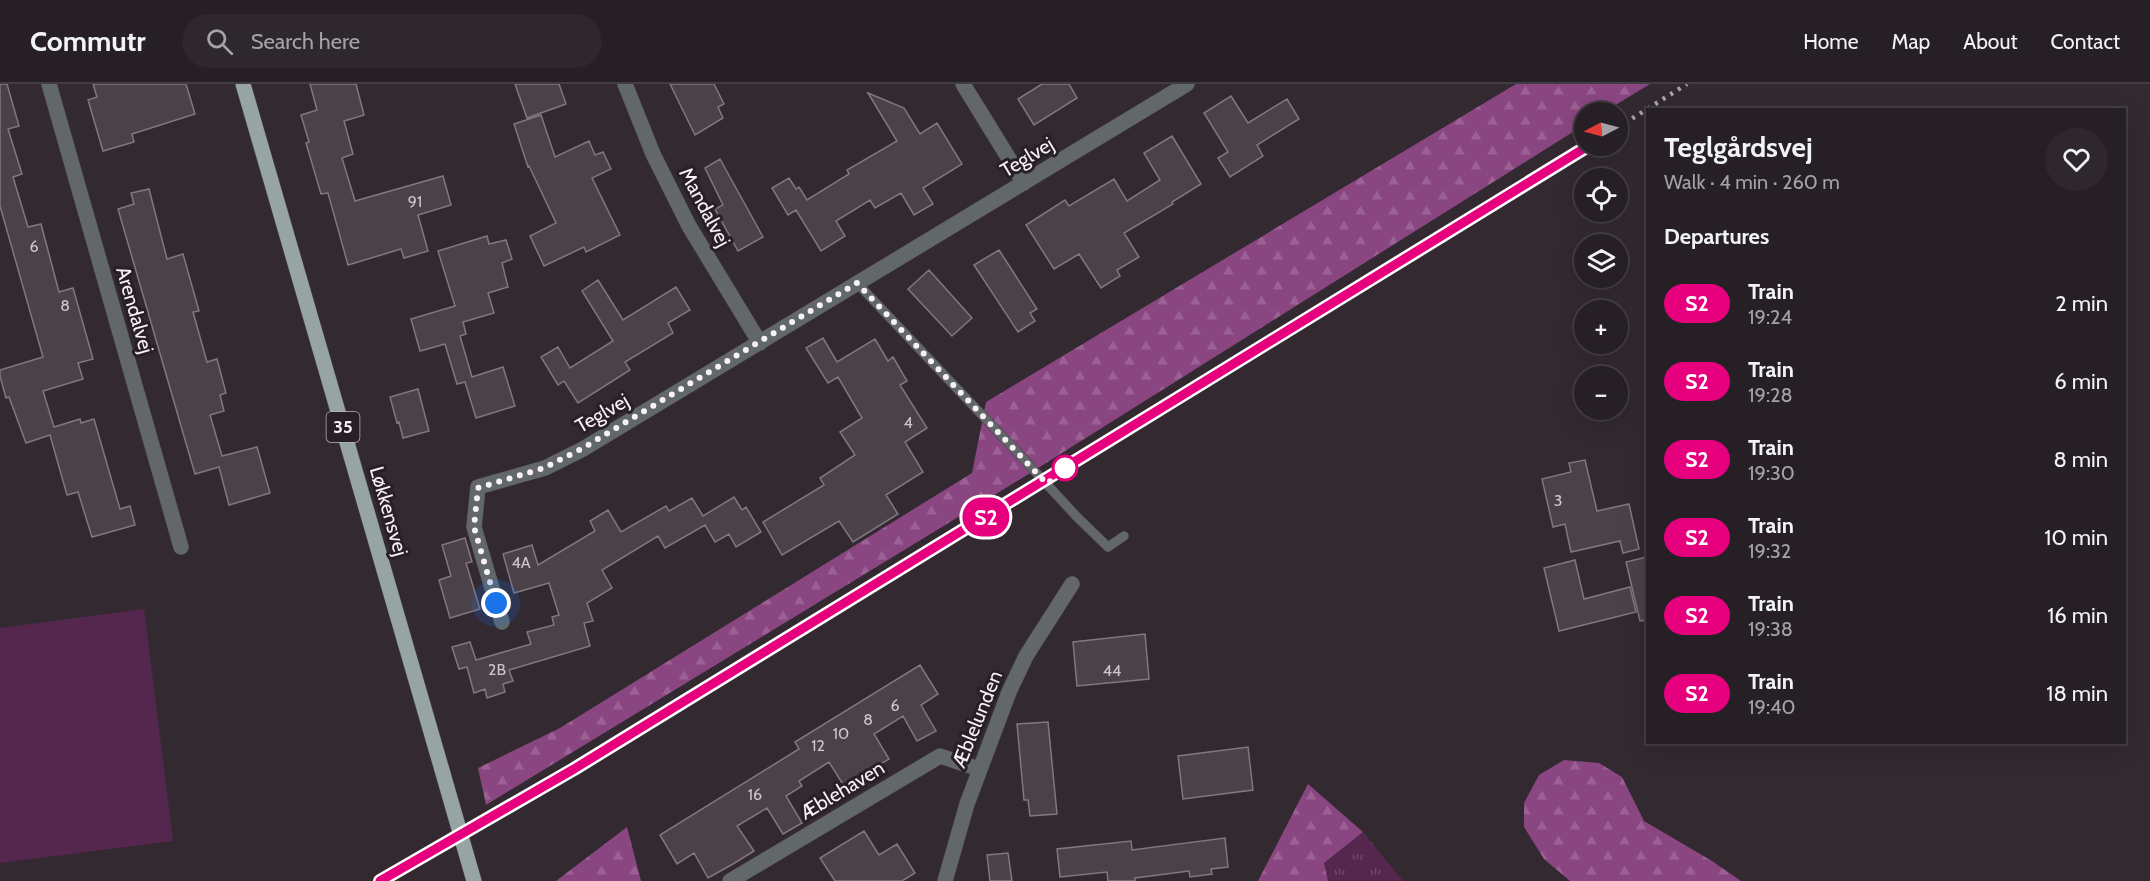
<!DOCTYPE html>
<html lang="en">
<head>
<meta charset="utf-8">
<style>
	body { margin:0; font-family:Cabin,sans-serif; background:#2e272d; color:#f1f3f6; height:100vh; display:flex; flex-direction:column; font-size:22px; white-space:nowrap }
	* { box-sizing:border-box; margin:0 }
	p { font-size:20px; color:#a4a2a7 }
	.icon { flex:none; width:33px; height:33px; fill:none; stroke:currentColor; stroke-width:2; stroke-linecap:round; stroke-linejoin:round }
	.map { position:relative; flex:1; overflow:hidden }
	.side { position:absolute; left:1646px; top:24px; width:480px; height:636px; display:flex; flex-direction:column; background:#261f25; border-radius:0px; box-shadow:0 6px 24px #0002,0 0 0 2px #423d42 }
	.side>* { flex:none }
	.badge { padding:0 12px; border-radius:20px; font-size:21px; line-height:39px }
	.needle { width:39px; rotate:264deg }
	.fabs { position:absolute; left:1574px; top:18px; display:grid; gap:12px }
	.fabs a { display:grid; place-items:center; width:54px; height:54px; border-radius:50%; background:#261f25; box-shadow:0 6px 24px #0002,0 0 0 2px #423d42; font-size:30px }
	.you { position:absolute; width:30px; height:30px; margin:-15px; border:4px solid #fff; border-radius:50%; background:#1a73e8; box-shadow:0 0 0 9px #1a73e833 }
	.map>.badge { position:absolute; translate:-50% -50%; box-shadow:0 0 0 3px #fff }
	h2 { padding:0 18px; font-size:22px; line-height:54px }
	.round { display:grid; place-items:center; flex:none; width:63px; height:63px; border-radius:32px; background:#2e272d }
	.overview { display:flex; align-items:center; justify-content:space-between; height:102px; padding:0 18px }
	h1 { font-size:28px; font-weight:700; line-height:45px }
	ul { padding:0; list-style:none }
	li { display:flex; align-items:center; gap:18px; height:78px; padding:0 18px }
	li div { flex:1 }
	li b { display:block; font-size:22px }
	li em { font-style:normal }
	li .badge { min-width:66px; font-weight:700; text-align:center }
	header { display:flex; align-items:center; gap:36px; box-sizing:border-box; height:84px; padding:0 30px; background:#261f25; border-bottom:2px solid #423d42 }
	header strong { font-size:28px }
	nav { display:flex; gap:33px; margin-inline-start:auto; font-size:21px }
	.search { width:420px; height:54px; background:#2e272d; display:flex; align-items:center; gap:15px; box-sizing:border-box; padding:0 21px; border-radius:33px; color:#a4a2a7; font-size:22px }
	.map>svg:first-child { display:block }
</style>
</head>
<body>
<header>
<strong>Commutr</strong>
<div class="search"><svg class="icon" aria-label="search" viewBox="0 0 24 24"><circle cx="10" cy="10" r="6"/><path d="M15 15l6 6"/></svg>Search here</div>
<nav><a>Home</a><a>Map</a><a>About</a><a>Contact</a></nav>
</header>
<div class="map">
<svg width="2150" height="797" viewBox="0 0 2150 797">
	<defs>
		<pattern id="grass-tufts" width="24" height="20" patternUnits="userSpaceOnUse" patternTransform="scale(1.5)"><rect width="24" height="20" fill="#55274f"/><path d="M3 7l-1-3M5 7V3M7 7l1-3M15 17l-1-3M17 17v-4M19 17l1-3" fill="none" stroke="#6e4769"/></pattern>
		<pattern id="forest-firs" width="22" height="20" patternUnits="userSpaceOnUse" patternTransform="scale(1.5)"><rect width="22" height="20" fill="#8a4681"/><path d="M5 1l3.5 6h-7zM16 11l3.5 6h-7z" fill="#9b6194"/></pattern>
	</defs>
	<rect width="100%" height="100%" fill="#322931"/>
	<path fill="url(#grass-tufts)" d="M1363,748L1403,797H1328L1324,779Z"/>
	<path fill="url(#forest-firs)" d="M1516,0H1650L1604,28H1584V41L1019,396L486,721L478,684L560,644L972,389L986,318Z
		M1564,676L1599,679L1622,693L1644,737L1712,777L1741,797H1570L1544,775L1524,743V719L1539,691Z
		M1308,700L1363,748L1324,779L1328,797H1258Z
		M627,743L641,797H556Z"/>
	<path fill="#55274f" d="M144,525L173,757L0,779V544Z"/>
	<path fill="#4b4149" stroke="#827780" stroke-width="1.5" d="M0,0H7L19,42L8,45L22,90L13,93L28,143L41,140L59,208L73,204L93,275L78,279L83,295L43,307L54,343L80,335L81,339L94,335L120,425L130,422L135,441L92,453L78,408L67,411L50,351L26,359L9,313L6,314L0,292V286L43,273L0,122Z
		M93,0H186L195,30L132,50L134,58L103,67L88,16L97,13Z
		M310,0H356L364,31L344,37L353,70L342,74L355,117L443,92L451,121L418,131L428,167L404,174L401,165L348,181L328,109L321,110L306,59L309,58L301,31L317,26Z
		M515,0H559L566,20L527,34Z
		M670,0H714L724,20L718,23L723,34L695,51Z
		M1042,0H1069L1077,14L1034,41L1018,15Z
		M868,9L904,24L920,50L937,39L962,80L923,104L933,120L914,131L901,109L875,124L870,116L836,137L845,152L821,167L796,126L788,131L772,104L789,94L796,105L799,103L807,116L849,90L847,86L897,57Z
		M1231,12L1248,39L1287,15L1299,35L1257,61L1263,72L1230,93L1218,74L1228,68L1204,29Z
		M541,31L555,73L589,57L595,71L603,68L611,85L592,94L620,151L586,168L584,163L544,182L530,152L556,139L529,82L528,83L514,40Z
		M1172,52L1201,100L1172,118L1173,120L1124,149L1139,173L1117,186L1120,192L1101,204L1079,170L1054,185L1026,141L1065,116L1069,122L1114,95L1127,117L1160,96L1144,69Z
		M720,75L763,153L738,167L715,125L723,121L705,84Z
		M149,105L167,175L183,170L199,227L193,228L207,278L217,275L226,309L220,311L224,327L210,331L222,372L257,363L270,409L229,421L219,383L195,390L118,125L134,120L131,109Z
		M487,152L489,160L506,156L512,175L502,179L508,203L488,209L494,229L463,238L466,250L460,252L472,293L503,283L515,322L476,334L465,298L457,300L445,260L420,267L411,235L455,222L438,167Z
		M999,166L1037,225L1030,229L1035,237L1018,248L974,181Z
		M929,186L972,234L952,252L908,205Z
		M598,196L623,236L676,203L690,226L668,239L673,249L625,278L630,286L578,319L564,297L558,301L541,273L558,263L570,284L613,257L582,207Z
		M823,254L837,278L875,255L888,277L893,273L907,297L900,301L927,344L905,358L923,388L886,411L898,430L853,458L839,437L782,471L763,438L824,401L820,394L855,371L840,348L862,334L838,293L828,299L806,264Z
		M418,305L429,347L403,354L399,338L397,339L390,313Z
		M1585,376L1597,427L1629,420L1639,465L1623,469L1620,457L1571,468L1565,440L1553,443L1542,395L1571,388L1569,379Z
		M734,413L742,426L746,423L761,448L736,463L729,450L715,458L705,441L665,464L658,452L602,486L612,504L587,519L593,537L584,539L590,562L509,586L513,597L503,600L505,608L487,614L485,605L474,609L467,583L459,585L452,563L470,558L476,576L531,560L527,548L554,541L552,533L559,531L549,499L514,509L503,470L532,461L538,481L595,447L590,437L608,426L621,448L666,422L669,427L692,414L703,432Z
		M465,454L472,478L466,479L480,525L450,534L439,496L451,492L442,461Z
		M1647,473V536L1640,537L1626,478Z
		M1575,476L1584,515L1630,503L1636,528L1559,547L1544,484Z
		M1145,550L1149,595L1077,602L1073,558Z
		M920,581L938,610L921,621L936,647L917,657L903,632L874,650L889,675L844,702L829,678L799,697L802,702L786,712L802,739L783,750L767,724L737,742L754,767L733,780L708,794L694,769L677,780L660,751L799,665L795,658Z
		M1048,638L1057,730L1030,732L1028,716H1024L1017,640Z
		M1248,663L1253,706L1183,715L1178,672Z
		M864,747L879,771L897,760L915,789L902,797H835L820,774Z
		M1225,754L1228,783L1211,785L1212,790L1190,793L1189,787L1135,794V797H1108L1107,788L1060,793L1057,765L1131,757L1132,766Z
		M1008,769L1012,797H990L987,771Z"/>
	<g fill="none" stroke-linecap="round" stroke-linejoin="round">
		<g stroke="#4e454d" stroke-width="10">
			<path id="lane" d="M857,199L1017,368
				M1077,433L1108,463L1124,452"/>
		</g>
		<g stroke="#4e454d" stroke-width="16">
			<path id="street" d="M49,0L181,463
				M625,0L653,70L689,142L760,259
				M963,0L1024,99
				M502,538L474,443L478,403L545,384L583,365L1187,0
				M730,797L940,672L979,685
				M945,797L967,720L1009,608L1026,572L1072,500"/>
		</g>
		<g stroke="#4e454d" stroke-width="16">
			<path id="primary" d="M243,0L442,686"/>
		</g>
		<use href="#lane" stroke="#626869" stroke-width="9"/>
		<use href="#street" stroke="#626869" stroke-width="15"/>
		<use href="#primary" stroke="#96a4a4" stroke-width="15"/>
		<path stroke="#aba4aa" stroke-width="4.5" stroke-dasharray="3 6" stroke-linecap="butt" d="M1617,44L1687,0
			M380,797L574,685L1588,62"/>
		<g stroke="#4e454d" stroke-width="10" stroke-linecap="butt">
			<path id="lane-bridge" d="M1017,368L1077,433"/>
		</g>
		<g stroke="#4e454d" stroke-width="16" stroke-linecap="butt">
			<path id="primary-bridge" d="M442,686L474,797"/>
		</g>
		<use href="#lane-bridge" stroke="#626869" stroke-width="9"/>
		<use href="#primary-bridge" stroke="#96a4a4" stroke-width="15"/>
	</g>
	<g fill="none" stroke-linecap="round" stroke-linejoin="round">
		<g stroke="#fff" stroke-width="14">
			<path id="line" d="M380,797L574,685L1588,62"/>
		</g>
		<use href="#line" stroke="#e6007e" stroke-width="9"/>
		<path stroke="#f8f2f7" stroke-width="6" stroke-dasharray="0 10.8" d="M496,519L474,443L478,404L544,384L583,364L857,199L1047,400L1065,384"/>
	</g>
	<circle fill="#fff" stroke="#e6007e" stroke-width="3" cx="1065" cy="384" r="12"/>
	<g text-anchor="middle" stroke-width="6" stroke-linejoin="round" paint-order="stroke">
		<g font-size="16" fill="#cdc6cc">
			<text x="415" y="123">91</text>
			<text x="34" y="168">6</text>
			<text x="65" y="227">8</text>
			<text x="908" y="344">4</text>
			<text x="1558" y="422">3</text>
			<text x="521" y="484">4A</text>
			<text x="497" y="591">2B</text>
			<text x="1112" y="592">44</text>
			<text x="895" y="627">6</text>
			<text x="868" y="641">8</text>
			<text x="841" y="655">10</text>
			<text x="818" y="667">12</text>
			<text x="755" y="716">16</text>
		</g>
		<rect fill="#281f27" stroke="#bab3b9" stroke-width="1.5" x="326.5" y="328" width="33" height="30" rx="4.5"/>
		<g font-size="18" font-weight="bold" fill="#f8f2f7">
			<text x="343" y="349">35</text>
		</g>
		<g font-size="20" fill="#f8f2f7" stroke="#281f27">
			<text transform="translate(1027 73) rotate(-31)" y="7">Teglvej</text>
			<text transform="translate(705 123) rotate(62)" y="7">Mandalvej</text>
			<text transform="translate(135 226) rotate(74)" y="7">Arendalvej</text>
			<text transform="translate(602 329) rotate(-30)" y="7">Teglvej</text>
			<text transform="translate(389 427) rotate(74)" y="7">Løkkensvej</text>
			<text transform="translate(977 635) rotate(-68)" y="7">Æblelunden</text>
			<text transform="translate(842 706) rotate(-31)" y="7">Æblehaven</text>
		</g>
	</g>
</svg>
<div class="fabs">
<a><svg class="needle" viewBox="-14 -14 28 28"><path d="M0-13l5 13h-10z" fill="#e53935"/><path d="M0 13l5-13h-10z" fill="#a4a2a7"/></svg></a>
<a><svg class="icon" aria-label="locate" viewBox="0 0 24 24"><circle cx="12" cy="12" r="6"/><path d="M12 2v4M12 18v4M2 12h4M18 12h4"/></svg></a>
<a><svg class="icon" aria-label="layers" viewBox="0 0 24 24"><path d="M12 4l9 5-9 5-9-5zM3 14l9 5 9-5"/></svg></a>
<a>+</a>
<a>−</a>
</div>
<div class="you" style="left:496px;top:519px"></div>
<b class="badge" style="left:986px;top:433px;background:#e6007e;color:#fff">S2</b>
<section class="side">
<div class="overview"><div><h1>Teglgårdsvej</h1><p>Walk · 4 min · 260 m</p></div><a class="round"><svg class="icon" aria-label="heart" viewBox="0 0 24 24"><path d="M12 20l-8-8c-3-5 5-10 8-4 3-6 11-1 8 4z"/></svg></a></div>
<h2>Departures</h2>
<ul>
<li><span class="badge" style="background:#e6007e;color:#fff">S2</span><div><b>Train</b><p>19:24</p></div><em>2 min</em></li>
<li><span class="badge" style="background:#e6007e;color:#fff">S2</span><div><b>Train</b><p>19:28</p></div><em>6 min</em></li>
<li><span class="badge" style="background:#e6007e;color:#fff">S2</span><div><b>Train</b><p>19:30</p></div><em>8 min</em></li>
<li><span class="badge" style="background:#e6007e;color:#fff">S2</span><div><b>Train</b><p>19:32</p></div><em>10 min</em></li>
<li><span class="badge" style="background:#e6007e;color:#fff">S2</span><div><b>Train</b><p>19:38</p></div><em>16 min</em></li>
<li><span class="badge" style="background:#e6007e;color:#fff">S2</span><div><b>Train</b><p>19:40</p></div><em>18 min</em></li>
</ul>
</section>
</div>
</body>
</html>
